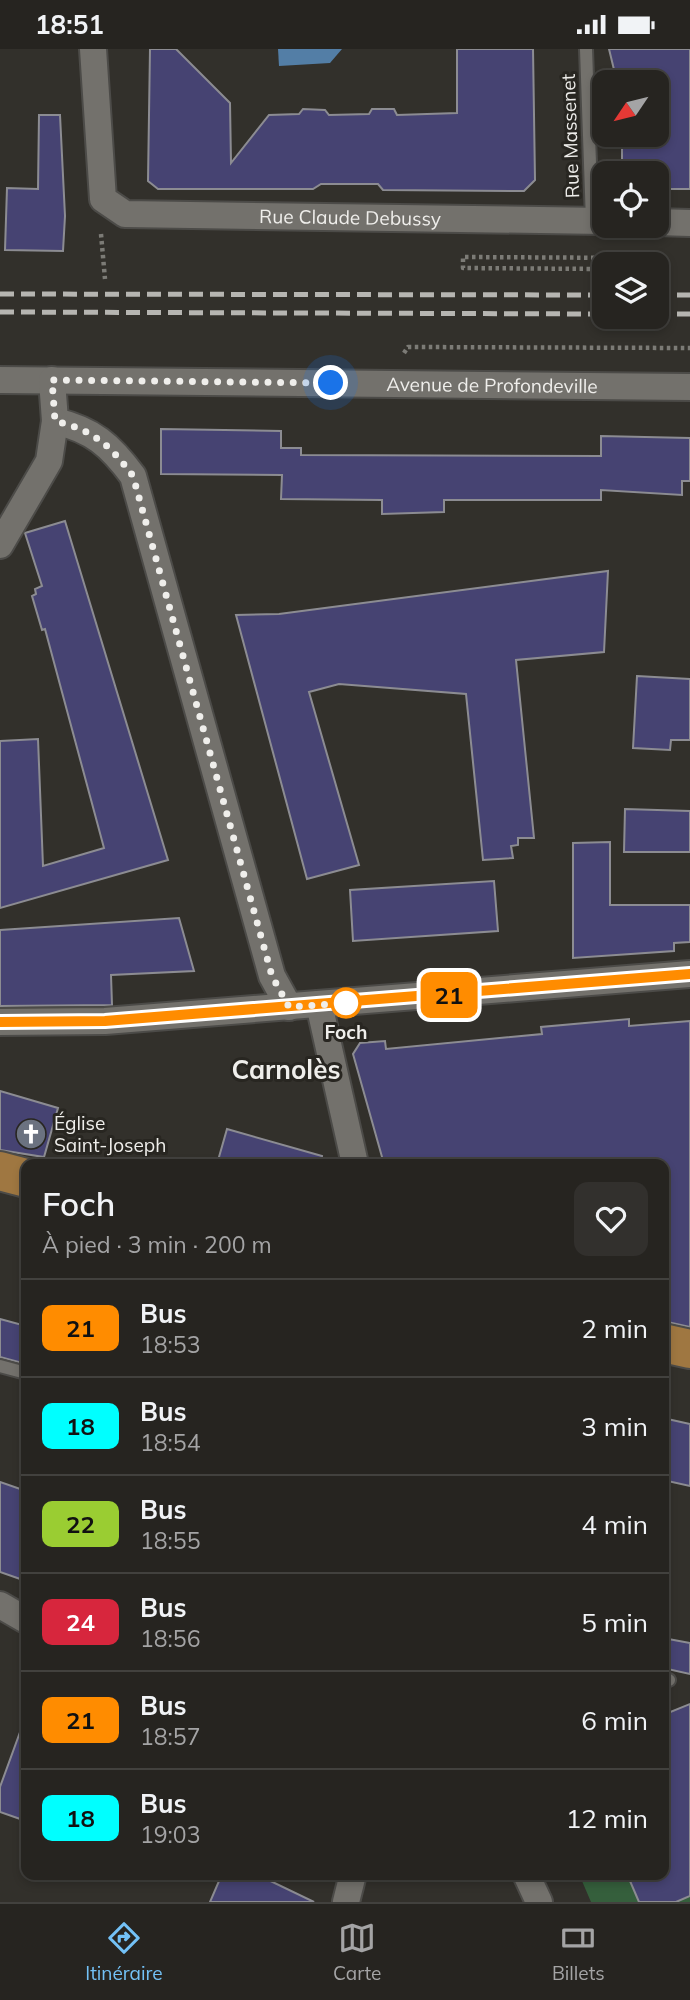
<!DOCTYPE html>
<html lang="fr">
<head>
<meta charset="utf-8">
<style>
	body { margin:0; font-family:Mulish,sans-serif; background:#32302d; color:#f1f3f6; height:100vh; display:flex; flex-direction:column; font-size:26px; white-space:nowrap }
	* { box-sizing:border-box; margin:0 }
	p { font-size:23px; color:#a4a4a5 }
	.icon { flex:none; width:38px; height:38px; fill:none; stroke:currentColor; stroke-width:2; stroke-linecap:round; stroke-linejoin:round }
	.map { position:relative; flex:1; overflow:hidden }
	.drawer { position:absolute; left:21px; top:1110px; width:648px; height:721px; display:flex; flex-direction:column; background:#262420; border-radius:14px; box-shadow:0 4px 10px #0003,0 0 0 2px #42413e }
	.drawer>* { flex:none }
	.badge { padding:0 14px; border-radius:10px; font-size:24px; line-height:46px }
	.needle { width:46px; rotate:235deg }
	.controls { position:absolute; left:592px; top:21px; display:grid; gap:14px }
	.controls a { display:grid; place-items:center; width:77px; height:77px; border-radius:14px; background:#262420; box-shadow:0 4px 10px #0003,0 0 0 2px #42413e; font-size:35px }
	.you { position:absolute; width:35px; height:35px; margin:-18px; border:5px solid #fff; border-radius:50%; background:#1a73e8; box-shadow:0 0 0 10px #1a73e833 }
	.map>.badge { position:absolute; translate:-50% -50%; box-shadow:0 0 0 4px #fff }
	.round { display:grid; place-items:center; flex:none; width:74px; height:74px; border-radius:14px; background:#32302d }
	.overview { display:flex; align-items:center; justify-content:space-between; height:119px; padding:0 21px }
	h1 { font-size:33px; font-weight:600; line-height:52px }
	ul { padding:0; list-style:none }
	li { display:flex; align-items:center; gap:21px; height:98px; padding:0 21px; border-top:2px solid #42413e }
	li div { flex:1 }
	li b { display:block; font-size:26px }
	li em { font-style:normal }
	li .badge { min-width:77px; font-weight:700; text-align:center }
	.status { display:flex; justify-content:space-between; align-items:center; height:49px; padding:0 35px; background:#262420; direction:ltr }
	.status svg { height:19px; fill:currentColor }
	.dock { display:flex; justify-content:space-around; align-items:center; height:98px; border-top:2px solid #42413e; background:#262420; font-size:19px; color:#a4a4a5 }
	.dock a { display:grid; justify-items:center; gap:4px }
	.dock .current { color:#73c1f6 }
	.map>svg:first-child { display:block }
</style>
</head>
<body>
<div class="status"><b>18:51</b><svg viewBox="0 0 49 12"><path d="M0 12V9h3v3zM5 12V6h3v6zM10 12V3h3v9zM15 12V0h3v12zM26 1h20v11H26zM47 4h2v5h-2z"/></svg></div>
<div class="map">
<svg width="690" height="1853" viewBox="0 0 690 1853">
	<rect width="100%" height="100%" fill="#32302b"/>
	<path fill="#355f3c" d="M690,1676V1853H591L579,1825H663Z"/>
	<path fill="#537ea6" d="M278,0H342L330,14L279,17Z"/>
	<path fill="#464372" stroke="#8c8c92" stroke-width="2" d="M150,0H176L230,54L231,114L269,66L299,65L303,60L325,61L329,66L369,65L372,60H394L397,66L457,64V0H533L535,131L524,142L383,141L378,135H321L313,140H158L148,132Z
		M609,0H690V140H660V130H656V124H622V86H656V33H617Z
		M39,66H60L65,167L63,202L5,201L7,139L38,140Z
		M161,380L281,382V399H301V406L601,407V387L690,389V432H682V446L601,441V451H444V463L382,465V451L281,450L282,426L161,425Z
		M65,472L168,811L0,859V692L38,690L43,817L104,799L45,580L42,581L32,547L36,545L35,540L42,537L25,484Z
		M608,522L604,603L516,611L534,789H518V796L511,797L513,809L483,811L466,645L339,635L309,643L359,816L307,830L236,566L279,565Z
		M637,627L690,630V691H671L670,701L633,699Z
		M625,760L690,762V803H624Z
		M610,793V856H690V893L674,894V902L573,909V794Z
		M494,832L498,882L353,892L350,841Z
		M179,869L194,922L111,926L112,956L0,957V881Z
		M629,970V977L690,972V1278L663,1272V1115H384L353,1005L360,994L385,992L386,1000L542,985L541,978Z
		M0,1042L58,1059L44,1108L0,1101Z
		M227,1080L322,1107L321,1115H217Z
		M0,1270L26,1277V1315L0,1308Z
		M663,1369L690,1375V1437L663,1431Z
		M0,1433L26,1442V1532L0,1523Z
		M663,1589L690,1594V1625L663,1619Z
		M690,1655V1847L676,1853H639L627,1825H663V1666Z
		M23,1675L26,1676V1772L0,1763V1738Z
		M222,1825H256L314,1853H210Z"/>
	<g fill="none" stroke-linecap="round" stroke-linejoin="round">
		<g stroke="#4c4b48" stroke-width="16">
			<path id="lane" d="M586,0L592,172
				M0,1317L26,1324
				M663,1633L669,1631"/>
		</g>
		<g stroke="#4c4b48" stroke-width="30">
			<g id="street">
				<path id="s1" d="M93,0L103,150L125,165L604,172"/>
				<path d="M656,173L690,174"/>
				<path id="s2" d="M0,331L690,338"/>
				<path d="M52,331L55,372C93,381 110,396 133,427L272,927L289,958"/>
				<path d="M0,496L49,412L55,372"/>
				<path d="M319,955L355,1115"/>
				<path d="M0,973L105,972L690,925"/>
				<path d="M0,1556L26,1571"/>
				<path d="M526,1825L539,1853"/>
				<path d="M346,1853L353,1825"/>
			</g>
		</g>
		<g stroke="#4c4b48" stroke-width="42">
			<path id="primary" d="M0,1122L26,1129
				M663,1294L690,1300"/>
		</g>
		<path stroke="#7c7b76" stroke-width="4.5" stroke-dasharray="3.5 3.5" stroke-linecap="butt" d="M101,185L105,230
			M604,220L463,219V208L641,209L663,206
			M404,304L408,298L690,299"/>
		<use href="#lane" stroke="#73716c" stroke-width="12"/>
		<use href="#street" stroke="#73716c" stroke-width="26"/>
		<use href="#primary" stroke="#9f7741" stroke-width="38"/>
		<path stroke="#b6b5b1" stroke-width="5" stroke-dasharray="14 7" stroke-linecap="butt" d="M0,245L604,246
			M656,246H690
			M0,263L604,265
			M656,265H690"/>
	</g>
	<g fill="none" stroke-linecap="round" stroke-linejoin="round">
		<g stroke="#fff" stroke-width="16">
			<path id="line" d="M0,973L105,972L690,925"/>
		</g>
		<use href="#line" stroke="#ff8c00" stroke-width="10"/>
		<path stroke="#efeeeb" stroke-width="7" stroke-dasharray="0 12.6" d="M331,334L52,331L55,372C93,381 110,396 133,427L272,927L289,958L346,954"/>
	</g>
	<defs>
		<g id="church-disc" transform="scale(1.575)"><circle r="9.5" fill="#6b7280" stroke="#282621"/><path d="M-1.2-6h2.4v3.5h3.3v2.4h-3.3V6h-2.4V-.1h-3.3v-2.4h3.3Z" fill="#fff"/></g>
	</defs>
	<g fill-rule="evenodd">
		<use href="#church-disc" x="31" y="1085"/>
	</g>
	<circle fill="#fff" stroke="#ff8c00" stroke-width="3.5" cx="346" cy="954" r="14"/>
	<g text-anchor="middle" stroke-width="6" stroke-linejoin="round" paint-order="stroke">
		<g font-size="19" fill="#efeeeb" stroke="#282621">
			<text transform="translate(570 87) rotate(-92)" y="7">Rue Massenet</text>
			<text dy="7" stroke="none"><textPath href="#s1" startOffset="402">Rue Claude Debussy</textPath></text>
			<text dy="7" stroke="none"><textPath href="#s2" startOffset="492">Avenue de Profondeville</textPath></text>
		</g>
		<g font-size="19" font-weight="bold" fill="#efeeeb" stroke="#282621">
			<text x="346" y="990">Foch</text>
		</g>
		<g font-size="19" fill="#efeeeb" stroke="#282621" text-anchor="start">
			<text x="54" y="1081">Église<tspan x="54" dy="22">Saint-Joseph</tspan></text>
		</g>
		<g font-size="26" font-weight="bold" fill="#efeeeb" stroke="#282621">
			<text x="286" y="1030">Carnolès</text>
		</g>
	</g>
</svg>
<div class="controls">
<a><svg class="needle" viewBox="-14 -14 28 28"><path d="M0-13l5 13h-10z" fill="#e53935"/><path d="M0 13l5-13h-10z" fill="#a4a4a5"/></svg></a>
<a><svg class="icon" aria-label="locate" viewBox="0 0 24 24"><circle cx="12" cy="12" r="6"/><path d="M12 2v4M12 18v4M2 12h4M18 12h4"/></svg></a>
<a><svg class="icon" aria-label="layers" viewBox="0 0 24 24"><path d="M12 4l9 5-9 5-9-5zM3 14l9 5 9-5"/></svg></a>
</div>
<div class="you" style="left:331px;top:334px"></div>
<b class="badge" style="left:449px;top:946px;background:#ff8c00;color:#111">21</b>
<section class="drawer">
<div class="overview"><div><h1>Foch</h1><p>À pied · 3 min · 200 m</p></div><a class="round"><svg class="icon" aria-label="heart" viewBox="0 0 24 24"><path d="M12 20l-8-8c-3-5 5-10 8-4 3-6 11-1 8 4z"/></svg></a></div>
<ul>
<li><span class="badge" style="background:#ff8c00;color:#111">21</span><div><b>Bus</b><p>18:53</p></div><em>2 min</em></li>
<li><span class="badge" style="background:#0ff;color:#111">18</span><div><b>Bus</b><p>18:54</p></div><em>3 min</em></li>
<li><span class="badge" style="background:#9acd32;color:#111">22</span><div><b>Bus</b><p>18:55</p></div><em>4 min</em></li>
<li><span class="badge" style="background:#d7263d;color:#fff">24</span><div><b>Bus</b><p>18:56</p></div><em>5 min</em></li>
<li><span class="badge" style="background:#ff8c00;color:#111">21</span><div><b>Bus</b><p>18:57</p></div><em>6 min</em></li>
<li><span class="badge" style="background:#0ff;color:#111">18</span><div><b>Bus</b><p>19:03</p></div><em>12 min</em></li>
</ul>
</section>
</div>
<nav class="dock">
<a class="current"><svg class="icon" aria-label="directions" viewBox="0 0 24 24"><path d="M12 3l9 9-9 9-9-9zM9 14v-3h6M13 9l2 2-2 2"/></svg>Itinéraire</a>
<a><svg class="icon" aria-label="map" viewBox="0 0 24 24"><path d="M3 6l6-2 6 2 6-2v14l-6 2-6-2-6 2zM9 4v14M15 6v14"/></svg>Carte</a>
<a><svg class="icon" aria-label="tickets" viewBox="0 0 24 24"><path d="M3 7h18v10H3zM15 7v10"/></svg>Billets</a>
</nav>
</body>
</html>
